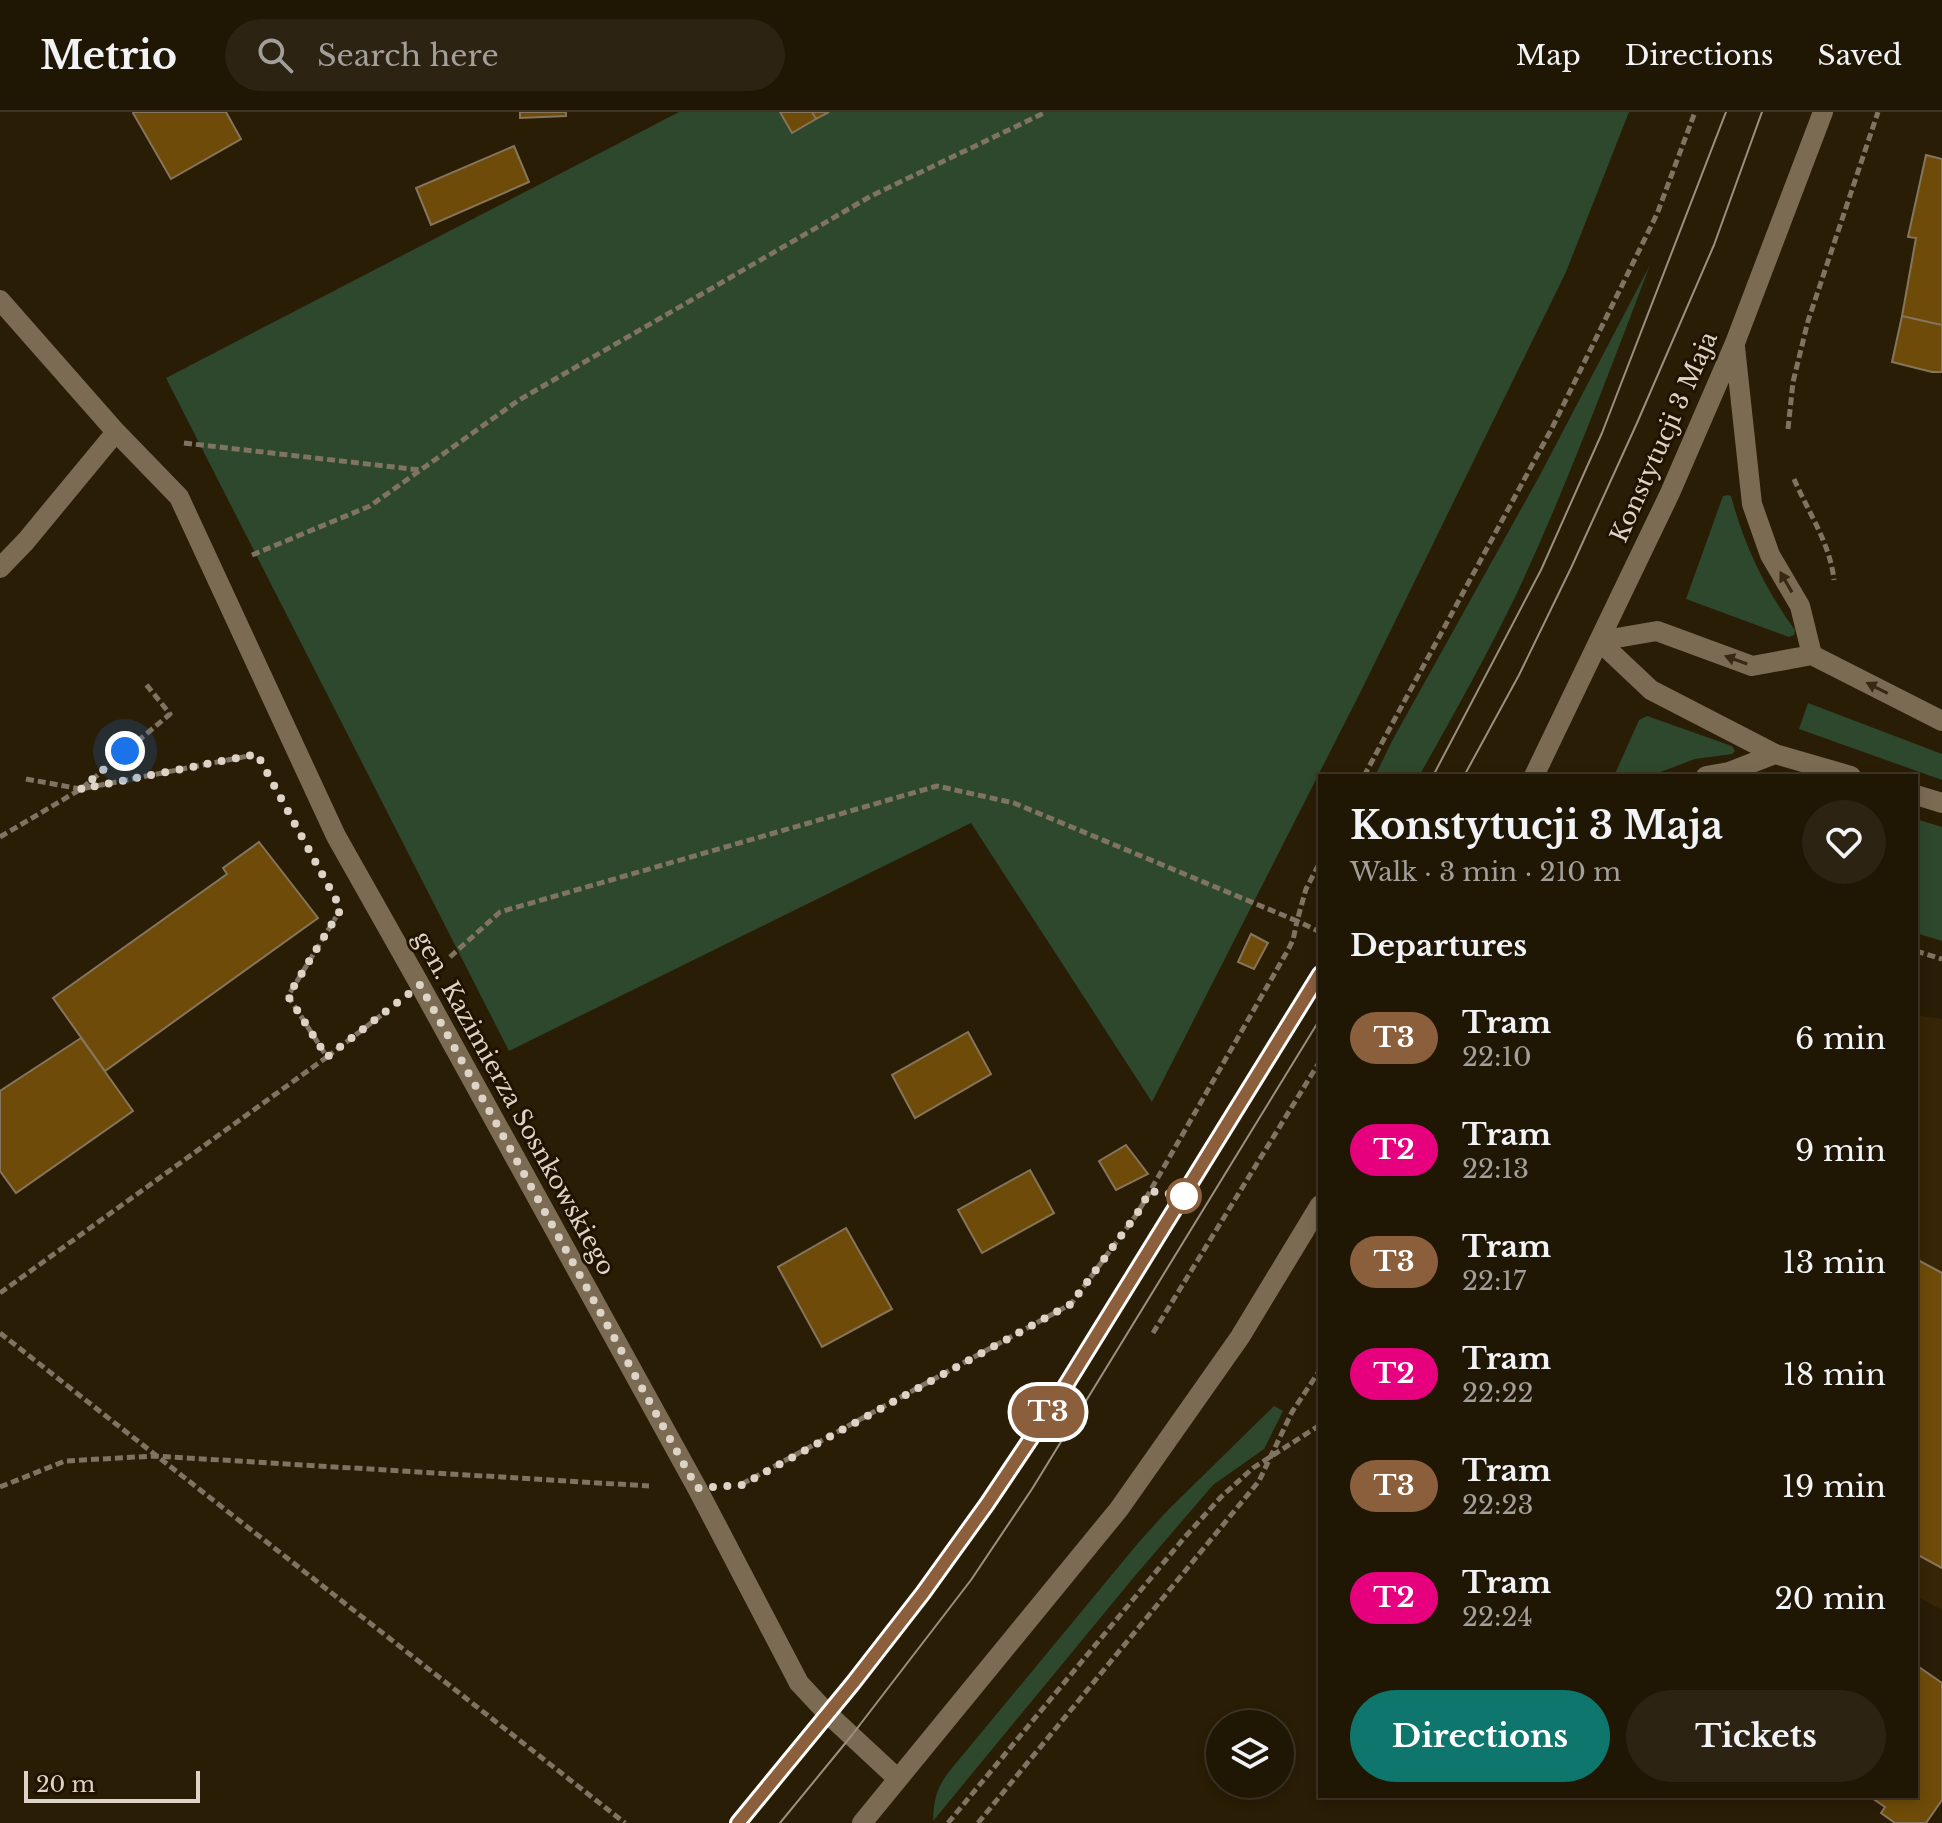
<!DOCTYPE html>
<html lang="en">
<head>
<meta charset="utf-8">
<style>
	body { margin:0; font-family:"Libre Baskerville",serif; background:#2d2313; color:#f1f3f6; height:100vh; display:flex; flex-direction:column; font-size:30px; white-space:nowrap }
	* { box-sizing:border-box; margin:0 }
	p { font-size:26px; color:#a29f9a }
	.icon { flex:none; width:44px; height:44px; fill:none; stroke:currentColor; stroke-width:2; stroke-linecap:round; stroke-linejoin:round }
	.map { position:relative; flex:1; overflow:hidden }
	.side { position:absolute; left:1318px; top:662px; width:600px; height:1024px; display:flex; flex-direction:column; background:#201604; border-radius:0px; box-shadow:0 4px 12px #0003,0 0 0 2px #3d3526 }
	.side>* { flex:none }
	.badge { padding:0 16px; border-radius:26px; font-size:28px; line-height:52px }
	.fabs { position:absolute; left:1206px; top:1598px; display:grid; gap:16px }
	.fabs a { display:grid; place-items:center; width:88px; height:88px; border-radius:50%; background:#201604; box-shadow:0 4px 12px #0003,0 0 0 2px #3d3526; font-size:40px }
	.scale { position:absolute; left:24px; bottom:20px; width:176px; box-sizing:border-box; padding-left:8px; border:4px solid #ddd3c6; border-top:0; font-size:22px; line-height:28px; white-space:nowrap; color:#ddd3c6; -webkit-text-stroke:6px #211300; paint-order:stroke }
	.you { position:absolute; width:40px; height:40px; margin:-20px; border:6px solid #fff; border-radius:50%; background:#1a73e8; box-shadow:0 0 0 12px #1a73e833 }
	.map>.badge { position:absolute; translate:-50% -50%; box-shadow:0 0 0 4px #fff }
	h2 { padding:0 32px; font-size:30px; line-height:72px }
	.round { display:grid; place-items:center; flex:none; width:84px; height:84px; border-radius:42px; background:#2d2313 }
	.overview { display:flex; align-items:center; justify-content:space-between; height:136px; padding:0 32px }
	h1 { font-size:38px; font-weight:700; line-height:60px }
	.primary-button { display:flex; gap:16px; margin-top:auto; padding:16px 32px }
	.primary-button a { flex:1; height:92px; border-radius:48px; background:#0f766e; color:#fff; font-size:32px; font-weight:700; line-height:92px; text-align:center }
	.primary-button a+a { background:#2d2313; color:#f1f3f6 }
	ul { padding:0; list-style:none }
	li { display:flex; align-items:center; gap:24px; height:112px; padding:0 32px }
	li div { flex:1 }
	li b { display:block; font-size:30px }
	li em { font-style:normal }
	li .badge { min-width:88px; font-weight:700; text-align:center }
	header { display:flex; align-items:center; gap:48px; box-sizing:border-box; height:112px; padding:0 40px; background:#201604; border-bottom:2px solid #3d3526 }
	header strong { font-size:38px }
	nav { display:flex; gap:44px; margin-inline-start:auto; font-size:28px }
	.search { width:560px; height:72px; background:#2d2313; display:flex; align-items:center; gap:20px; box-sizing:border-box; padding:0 28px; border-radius:44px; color:#a29f9a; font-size:30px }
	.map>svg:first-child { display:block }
</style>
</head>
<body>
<header>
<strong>Metrio</strong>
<div class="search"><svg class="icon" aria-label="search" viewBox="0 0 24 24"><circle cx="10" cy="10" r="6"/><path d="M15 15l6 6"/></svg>Search here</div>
<nav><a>Map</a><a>Directions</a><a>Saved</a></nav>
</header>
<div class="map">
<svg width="1942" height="1711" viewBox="0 0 1942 1711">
	<rect width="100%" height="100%" fill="#2a1d06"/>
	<path fill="#362506" d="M1916,903L1942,907V1498L1916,1484Z"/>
	<path fill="#2d482c" d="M679,0H1629L1566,160L1362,577L1152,990L971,711L509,939L166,266Z
		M1650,153C1608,263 1567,374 1517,481C1487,543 1453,604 1419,664H1375L1392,629L1540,363Z
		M1728,383L1731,384C1744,433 1765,477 1795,518L1794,523L1789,525L1686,487L1723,384Z
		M1808,591L1942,642V668L1799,617Z
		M1647,604L1732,634L1735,639L1732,642L1695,647L1650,664H1614L1639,608Z
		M1916,707L1942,715V829L1916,821Z
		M1274,1294L1283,1299L1264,1337L1213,1373L1134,1465L933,1709C934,1685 937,1675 952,1656L1139,1430L1168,1398Z"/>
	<path fill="#6e4b08" stroke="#86755d" stroke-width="2" d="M134,0H226L241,27L171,67L133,1Z
		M520,0H566V4L520,6Z
		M780,0H812L816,7L792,21Z
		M812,0H829L816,7Z
		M514,34L529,70L431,113L416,76Z
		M1926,43L1942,47V213L1902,204L1916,126L1908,125Z
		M1902,204L1942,213V260H1932L1892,250Z
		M259,730L318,806L105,959L53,886L227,762L223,756Z
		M1251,822L1268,831L1254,857L1238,850Z
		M968,920L991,962L915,1006L892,963Z
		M81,926L133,999L16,1081L0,1059V979Z
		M1126,1033L1148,1062L1116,1078L1099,1049Z
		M1030,1058L1054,1101L982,1141L958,1098Z
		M846,1116L892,1197L822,1235L778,1155Z
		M1916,1147L1942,1161V1456L1916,1442Z
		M1916,1553L1942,1571V1688L1926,1711H1895L1881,1701L1885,1695L1869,1684H1916Z"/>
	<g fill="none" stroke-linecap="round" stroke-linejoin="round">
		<path stroke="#7f7361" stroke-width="5" stroke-dasharray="8 4" stroke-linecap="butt" d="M1788,317L1793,270L1808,209L1878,0
			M184,331L420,358
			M1794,367C1808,400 1830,431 1834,468
			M252,443L370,394L519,288L871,84L1046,0
			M1364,664L1552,316L1657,102L1695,0
			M26,667L81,677L253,643
			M0,725L81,677L170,602L145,571
			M1916,839L1942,847
			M450,845L500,800L937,674L1014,691L1297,809L1306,777L1320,750
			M327,945L388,898
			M0,1181L327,945L288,884L336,805
			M0,1221L625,1711
			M1153,1221L1320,949
			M742,1372L1071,1192L1137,1102L1288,838L1293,828L1297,809L1320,820
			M0,1375L65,1349L155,1344L649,1374
			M948,1711L1184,1426L1221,1385L1253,1356L1320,1313
			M978,1711L1259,1369L1292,1300L1320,1258"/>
		<path stroke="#7c6b53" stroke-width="20" d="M0,188L116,320L179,385L336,724L420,873L697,1376L799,1571L827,1601L898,1667
			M1735,235L1752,392L1770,443L1800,494L1812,543
			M0,456L26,429L116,320
			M1599,529L1657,519L1752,554L1812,543L1942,609
			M1599,529L1651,578L1775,642L1851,664
			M1534,664L1670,381L1735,231L1823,0
			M1706,664L1729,660L1775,642
			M1916,683L1942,691
			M862,1711L1119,1397L1240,1225L1320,1093"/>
		<path stroke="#9b907f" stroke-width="2" d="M1433,664L1541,458L1602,321L1726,0
			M1464,664L1519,563L1571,456L1637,311L1714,133L1762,0
			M738,1711L853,1571L923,1481L987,1392L1058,1286L1320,862
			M780,1711L852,1623L971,1468L1032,1377L1320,907"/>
	</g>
	<defs><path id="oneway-solid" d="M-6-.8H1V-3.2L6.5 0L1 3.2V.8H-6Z" transform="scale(2)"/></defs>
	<g fill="#382915">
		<use href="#oneway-solid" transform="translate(1786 470) rotate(-120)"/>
		<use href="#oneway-solid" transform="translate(1736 548) rotate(-160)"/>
		<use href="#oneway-solid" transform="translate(1877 576) rotate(-153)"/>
	</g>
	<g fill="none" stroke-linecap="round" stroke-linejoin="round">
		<g stroke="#fff" stroke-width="18">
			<path id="line" d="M738,1711L853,1571L923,1481L987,1392L1058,1286L1320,862"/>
		</g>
		<use href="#line" stroke="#8b5e3c" stroke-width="12"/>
		<path stroke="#ddd3c6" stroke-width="8" stroke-dasharray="0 14.4" d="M125,639L81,677L257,642L341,797L288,884L327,945L420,873L697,1376L742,1373L1071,1192L1137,1102L1150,1079L1184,1084"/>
	</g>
	<circle fill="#fff" stroke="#8b5e3c" stroke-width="4" cx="1184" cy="1084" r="16"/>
	<g text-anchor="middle" stroke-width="6" stroke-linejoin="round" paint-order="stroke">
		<g font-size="24" fill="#ddd3c6" stroke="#211300">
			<text transform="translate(1664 325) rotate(-66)" y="8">Konstytucji 3 Maja</text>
			<text transform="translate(514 991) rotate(61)" y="8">gen. Kazimierza Sosnkowskiego</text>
		</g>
	</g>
</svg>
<div class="fabs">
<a><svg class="icon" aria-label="layers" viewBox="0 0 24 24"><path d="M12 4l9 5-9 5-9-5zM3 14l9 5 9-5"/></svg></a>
</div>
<div class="scale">20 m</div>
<div class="you" style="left:125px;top:639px"></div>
<b class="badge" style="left:1048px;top:1300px;background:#8b5e3c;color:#fff">T3</b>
<section class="side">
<div class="overview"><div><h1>Konstytucji 3 Maja</h1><p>Walk · 3 min · 210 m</p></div><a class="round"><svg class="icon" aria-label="heart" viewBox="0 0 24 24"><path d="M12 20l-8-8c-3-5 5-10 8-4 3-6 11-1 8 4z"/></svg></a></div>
<h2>Departures</h2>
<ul>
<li><span class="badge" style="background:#8b5e3c;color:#fff">T3</span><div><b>Tram</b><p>22:10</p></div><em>6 min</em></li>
<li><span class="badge" style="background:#e6007e;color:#fff">T2</span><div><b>Tram</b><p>22:13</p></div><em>9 min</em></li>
<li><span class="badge" style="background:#8b5e3c;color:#fff">T3</span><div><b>Tram</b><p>22:17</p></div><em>13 min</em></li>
<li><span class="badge" style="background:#e6007e;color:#fff">T2</span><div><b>Tram</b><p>22:22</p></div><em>18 min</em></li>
<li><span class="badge" style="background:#8b5e3c;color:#fff">T3</span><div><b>Tram</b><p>22:23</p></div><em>19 min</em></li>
<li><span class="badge" style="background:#e6007e;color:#fff">T2</span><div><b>Tram</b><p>22:24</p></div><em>20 min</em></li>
</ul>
<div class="primary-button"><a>Directions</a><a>Tickets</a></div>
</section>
</div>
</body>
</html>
